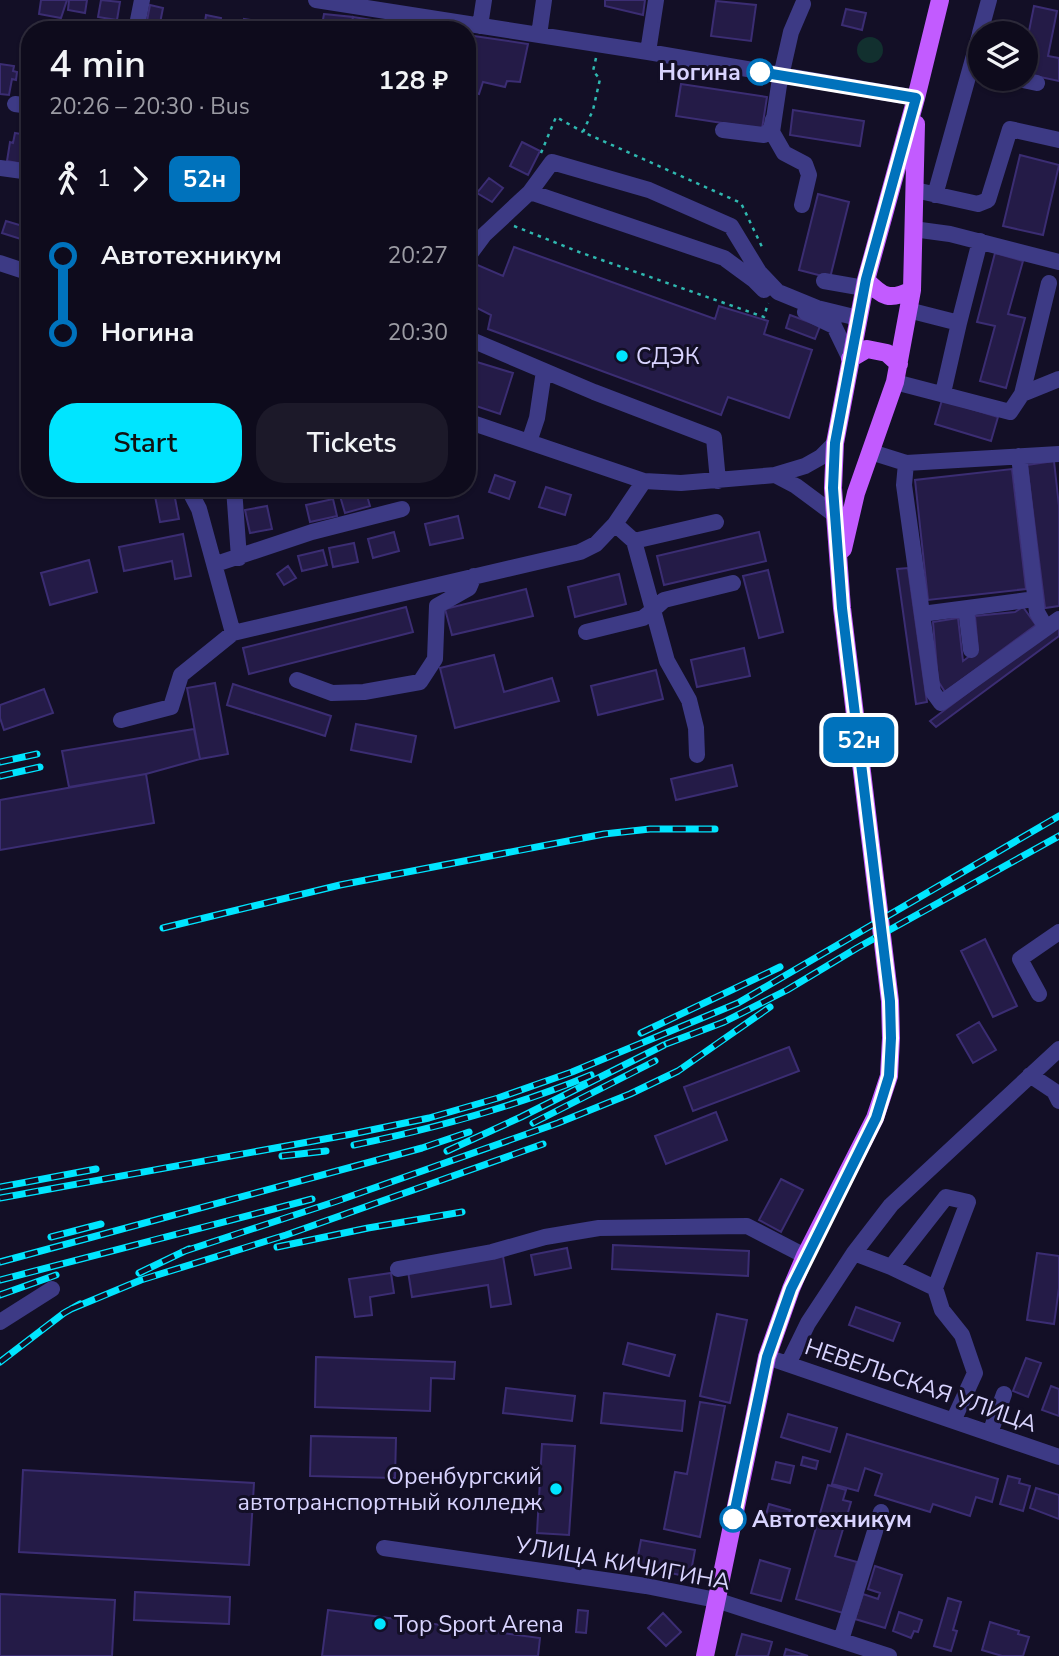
<!DOCTYPE html>
<html lang="en">
<head>
<meta charset="utf-8">
<style>
	body { margin:0; font-family:"Nunito Sans",sans-serif; background:#1c1929; color:#f1f3f6; height:100vh; display:flex; flex-direction:column; font-size:26px; white-space:nowrap }
	* { box-sizing:border-box; margin:0 }
	p { font-size:23px; color:#9b9ba3 }
	.icon { flex:none; width:38px; height:38px; fill:none; stroke:currentColor; stroke-width:2; stroke-linecap:round; stroke-linejoin:round }
	.map { position:relative; flex:1; overflow:hidden }
	.details { position:absolute; left:21px; top:21px; width:455px; height:476px; display:flex; flex-direction:column; background:#0e0b1c; border-radius:28px; box-shadow:0 2px 5px #0004,0 0 0 2px #2e2b3b }
	.details>* { flex:none }
	.badge { padding:0 14px; border-radius:10px; font-size:24px; line-height:46px }
	.controls { position:absolute; left:968px; top:21px; display:grid; gap:14px }
	.controls a { display:grid; place-items:center; width:70px; height:70px; border-radius:50%; background:#0e0b1c; box-shadow:0 2px 5px #0004,0 0 0 2px #2e2b3b; font-size:35px }
	.map>.badge { position:absolute; translate:-50% -50%; box-shadow:0 0 0 4px #fff }
	.legs { display:flex; align-items:center; gap:10px; height:77px; padding:0 28px; font-size:23px }
	.legs p { margin-inline-start:auto }
	.overview { display:flex; align-items:center; justify-content:space-between; height:119px; padding:0 28px }
	h1 { font-size:38px; font-weight:600; line-height:52px }
	.action { display:flex; gap:14px; margin-top:auto; padding:14px 28px }
	.action a { flex:1; height:80px; border-radius:28px; background:#00e5ff; color:#111; font-size:28px; font-weight:600; line-height:80px; text-align:center }
	.action a+a { background:#1c1929; color:#f1f3f6 }
	ul { padding:0 28px; list-style:none }
	li { display:flex; align-items:center; gap:24px; height:77px; font-size:26px }
	li i { display:grid; place-items:center; width:10px; height:100%; margin:0 9px; background:currentColor }
	li i::after { content:''; width:18px; height:18px; margin:-9px; border:5px solid; border-radius:50%; background:#0e0b1c }
	li p { margin-inline-start:auto }
	li:first-child i { background:linear-gradient(#0000 50%,currentColor 0) }
	li:last-child i { background:linear-gradient(currentColor 50%,#0000 0) }
	.map>svg:first-child { display:block }
</style>
</head>
<body>
<div class="map">
<svg width="1059" height="1656" viewBox="0 0 1059 1656">
	<rect width="100%" height="100%" fill="#130f26"/>
	<path fill="#12302f" d="M857 50a13 13 0 1 1 26 0a13 13 0 1 1-26 0Z"/>
	<path fill="#241b47" stroke="#3b2d73" stroke-width="2" d="M41,0H67L61,18L39,14Z
		M69,0H87L85,13L68,10Z
		M101,0L120,2L117,20L98,17Z
		M605,0H645L643,15L605,6Z
		M716,1L756,5L751,41L711,36Z
		M150,5L163,8L160,23L147,21Z
		M1034,6L1057,11L1048,56L1059,58V81L1026,74V46Z
		M846,9L866,13L862,30L842,25Z
		M324,14L353,17L350,30H321Z
		M206,15L221,18L219,30H201L204,29Z
		M353,17L436,30H351Z
		M244,19L258,21L256,30H242Z
		M467,35L528,44L520,82L507,81L505,87L483,82L479,94L467,91Z
		M0,64L14,66L13,71L17,72L16,80L12,79L9,95L0,94Z
		M681,84L767,97L762,129L676,116Z
		M793,110L864,121L860,146L790,135Z
		M15,133L28,135L23,164L7,161L10,142L13,143Z
		M522,142L540,151L528,175L510,166Z
		M1020,155L1059,165L1043,235L1003,226Z
		M489,178L503,188L492,202L477,193Z
		M467,186L477,190L467,206Z
		M818,194L849,202L830,278L799,270Z
		M30,215V242L2,233L6,221L26,227Z
		M514,247L715,319L719,306L768,321L764,334L812,350L789,418L728,397L721,415L488,329L491,315L467,303V277L473,263L503,276Z
		M995,253L1023,261L1008,314L1025,318L1006,388L980,381L995,326L977,322Z
		M790,315L820,326L815,339L786,328Z
		M467,359L513,373L500,414L467,403Z
		M942,400L998,417L991,441L935,424Z
		M1054,461L1059,506V606L1045,608L1027,465Z
		M1012,469L1026,589L928,600L915,480Z
		M495,475L515,482L509,499L489,492Z
		M546,487L571,495L565,515L539,507Z
		M365,489L370,506L345,513L340,496Z
		M174,493L179,519L160,522L155,496Z
		M333,499L337,516L310,522L306,505Z
		M267,506L272,529L250,533L245,510Z
		M458,516L463,538L430,545L425,524Z
		M394,532L399,551L373,558L368,539Z
		M759,532L766,561L664,585L657,556Z
		M183,534L191,576L175,579L172,561L124,571L119,547Z
		M354,543L358,562L333,567L329,548Z
		M323,550L327,565L302,571L298,556Z
		M89,560L97,592L50,605L41,573Z
		M288,566L296,578L284,585L277,574Z
		M908,568L927,702L916,704L897,569Z
		M768,570L783,632L759,638L743,576Z
		M619,574L626,604L575,617L568,587Z
		M526,589L533,616L452,635L445,609Z
		M406,607L413,632L249,674L243,648Z
		M1023,607L1036,625L945,692L938,681L933,622L958,618L963,661L978,650L975,616L1015,612Z
		M1059,624V636L936,727L930,721Z
		M744,648L750,676L697,687L691,660Z
		M494,655L504,692L552,678L559,701L455,728L440,668Z
		M656,670L663,699L598,715L591,686Z
		M215,683L228,754L200,759L187,688Z
		M233,684L331,716L325,736L227,705Z
		M44,689L53,713L4,730L0,718V705Z
		M356,724L416,736L411,762L351,750Z
		M194,729L200,759L146,774L69,787L62,751Z
		M732,765L737,786L676,800L671,779Z
		M146,774L154,823L0,850V800Z
		M985,939L1017,1006L993,1017L961,951Z
		M979,1022L996,1050L973,1063L957,1035Z
		M789,1047L799,1071L693,1111L684,1087Z
		M716,1112L727,1140L666,1164L655,1136Z
		M781,1179L803,1190L781,1232L759,1220Z
		M613,1245L749,1251L748,1276L612,1269Z
		M567,1248L571,1268L535,1275L531,1255Z
		M1037,1253L1059,1256V1288L1054,1324L1027,1320Z
		M503,1256L511,1304L491,1307L488,1285L412,1297L408,1271Z
		M391,1273L394,1293L370,1297L372,1315L355,1317L349,1279Z
		M856,1307L900,1323L893,1341L849,1325Z
		M717,1314L747,1320L730,1403L700,1396Z
		M628,1343L675,1355L669,1376L623,1364Z
		M316,1357L455,1362L454,1379L431,1378L430,1411L315,1407Z
		M1026,1358L1041,1363L1028,1397L1013,1391Z
		M1051,1386L1059,1389V1416L1042,1410Z
		M506,1388L575,1396L572,1421L503,1413Z
		M604,1393L685,1401L682,1431L601,1423Z
		M700,1402L725,1406L700,1537L664,1529L675,1472L687,1474Z
		M788,1414L837,1428L830,1452L781,1437Z
		M847,1434L998,1479L992,1502L976,1497L970,1516L933,1504L930,1512L875,1495L882,1474L865,1468L858,1491L832,1484Z
		M311,1436L396,1438L395,1478L310,1476Z
		M542,1444L575,1446L569,1535L537,1533Z
		M803,1457L818,1461L816,1469L801,1465Z
		M776,1462L794,1466L790,1483L772,1479Z
		M23,1470L254,1483L249,1565L19,1552Z
		M1008,1476L1020,1479L1019,1483L1030,1486L1023,1511L1000,1504Z
		M828,1485L846,1490L843,1500L851,1502L835,1556L857,1562L843,1613L796,1599Z
		M1036,1488L1059,1495V1519L1030,1508Z
		M769,1504L790,1510L788,1518L783,1517L780,1526L764,1522Z
		M641,1540L695,1550L690,1577L636,1566Z
		M760,1560L790,1569L781,1601L751,1593Z
		M875,1566L902,1575L885,1628L855,1619L863,1594L878,1599L880,1593L868,1589Z
		M135,1592L230,1597L229,1624L134,1620Z
		M0,1594L115,1600L112,1656H0Z
		M948,1598L961,1602L953,1630L957,1631L951,1651L934,1646Z
		M328,1610L540,1638L538,1656H322Z
		M578,1610L588,1611L586,1633L576,1632Z
		M899,1612L922,1620L918,1632L914,1631L911,1638L893,1631Z
		M663,1613L681,1632L666,1646L648,1628Z
		M990,1622L1019,1631L1018,1634L1029,1637L1023,1656H1002L982,1650Z
		M742,1634L772,1642L768,1656H736Z
		M786,1649L808,1656H784Z"/>
	<g fill="none" stroke-linecap="round" stroke-linejoin="round">
		<path stroke="#2fb8b0" stroke-width="2.5" stroke-dasharray="3.5 5" stroke-linecap="butt" d="M596,58L593,71L600,79L593,110L583,132L741,203L763,249
			M541,153L556,117L583,132
			M514,226L579,252L764,317L768,303"/>
		<path stroke="#3d3a85" stroke-width="16" d="M316,0L648,52L916,98
			M480,26L484,0
			M136,30L142,0
			M980,33L989,0
			M539,35L544,0
			M648,52L656,0
			M1018,79L1037,83
			M15,104L30,106
			M723,130L764,135L771,129L773,119
			M0,168L30,172
			M915,190L978,204L988,200L1010,129L1059,140
			M530,192L724,258L754,280L764,290
			M935,195L980,34
			M802,205L809,175L805,164L784,153L772,132L779,85L791,32L803,4
			M913,229L950,234L1059,262
			M467,258L484,235L530,192L552,162L649,190L731,226L759,272L778,292L817,308L858,318
			M0,263L30,273
			M824,281L864,288
			M908,310L959,323L943,393
			M805,312L834,326L850,359
			M959,323L980,241
			M467,338L594,392L714,438L718,481
			M895,382L1010,412L1022,394L1049,283
			M1022,394L1059,379
			M467,421L644,481L681,483L775,475L805,466L821,457L835,443
			M529,442L537,418L544,371
			M871,452L906,463L1059,454
			M1019,456L1037,612L1046,628
			M906,463L904,485L933,692L941,703L1059,619
			M775,475L796,486L835,515
			M188,488L199,509L233,633
			M234,488L239,558
			M634,541L716,522
			M216,564L312,532L402,509
			M966,609L971,650
			M922,614L1035,599
			M586,632L643,618L653,610L634,541L615,524
			M297,680L332,693L364,692L420,682L435,659L437,606L469,588L474,576
			M121,720L171,707L181,675L233,633L580,552L596,544L615,524L644,481
			M697,755L696,728L689,700L667,661L653,610L664,600L733,583
			M1039,994L1020,959L1059,932
			M1030,1075L1054,1091L1059,1101
			M854,1253L891,1267L935,1288L942,1310L962,1335L975,1373L954,1419
			M891,1267L946,1197L968,1202L935,1288
			M398,1269L492,1252L545,1237L599,1228L747,1226L805,1256
			M0,1322L52,1289
			M767,1357L1059,1457
			M788,1364L808,1323L854,1253L891,1205L1059,1049
			M990,1433L1004,1394
			M384,1548L646,1586L716,1600L889,1656
			M841,1640L881,1512"/>
		<path stroke="#c25bff" stroke-width="18" d="M866,280C883,297 889,301 912,290
			M850,359L867,349L887,353L899,364
			M843,549L856,493L895,382L912,290L916,124
			M705,1656L767,1357L791,1289L805,1256L875,1118L889,1076L891,1038L890,1001L842,608L833,488L835,443L866,280L916,98L940,0"/>
		<g stroke="#00e5ff" stroke-width="7">
			<path id="rail" d="M0,762L37,754
				M0,776L40,767
				M163,928L340,885L604,834L650,829H715
				M641,1033L780,967
				M666,1044L724,1022L787,990L857,948L1059,836
				M533,1123L655,1061
				M354,1145C436,1128 514,1107 591,1075
				M447,1151L521,1117L664,1045
				M282,1156L326,1151
				M0,1187L96,1169
				M0,1198L352,1134L429,1118L498,1098L572,1072L738,1003L1059,816
				M51,1237L101,1224
				M277,1247L368,1228L462,1212
				M182,1252L337,1201L558,1123L630,1094L678,1071L770,1007
				M0,1262L422,1148L469,1132
				M139,1273L189,1249
				M0,1280L312,1199
				M0,1295L56,1275
				M71,1309L141,1280L286,1235L543,1144
				M0,1362L64,1313L80,1304"/>
		</g>
		<use href="#rail" stroke="#130f26" stroke-width="4.5" stroke-dasharray="13" stroke-linecap="butt"/>
	</g>
	<g fill="none" stroke-linecap="round" stroke-linejoin="round">
		<g stroke="#fff" stroke-width="16">
			<path id="line-1" d="M733,1519L767,1357L791,1289L876,1118L889,1076L891,1038L890,1001L842,608L833,488L835,443L866,279L916,98L760,72"/>
		</g>
		<use href="#line-1" stroke="#0072bc" stroke-width="10"/>
	</g>
	<g fill="#fff" stroke="#0072bc" stroke-width="3.5">
		<circle cx="760" cy="72" r="12"/>
		<circle cx="733" cy="1519" r="12"/>
	</g>
	<g fill="#00e5ff" stroke="#130f26" stroke-width="2.5">
		<circle cx="622" cy="356" r="7"/>
		<circle cx="556" cy="1489" r="7"/>
		<circle cx="380" cy="1624" r="7"/>
	</g>
	<g text-anchor="middle" stroke-width="6" stroke-linejoin="round" paint-order="stroke">
		<g font-size="23" font-weight="bold" fill="#d9d4ff" stroke="#130f26" text-anchor="end">
			<text x="741" y="80">Ногина</text>
			<text x="752" y="1527" text-anchor="start">Автотехникум</text>
		</g>
		<g font-size="23" fill="#d9d4ff" stroke="#130f26" text-anchor="start">
			<text x="636" y="364">СДЭК</text>
			<text x="542" y="1484" text-anchor="end">Оренбургский<tspan x="542" dy="26">автотранспортный колледж</tspan></text>
			<text x="394" y="1632">Top Sport Arena</text>
		</g>
		<g font-size="23" fill="#d9d4ff" stroke="#130f26">
			<text transform="translate(921 1385) rotate(19)" y="8">НЕВЕЛЬСКАЯ УЛИЦА</text>
			<text transform="translate(623 1563) rotate(10)" y="8">УЛИЦА КИЧИГИНА</text>
		</g>
	</g>
</svg>
<div class="controls">
<a><svg class="icon" aria-label="layers" viewBox="0 0 24 24"><path d="M12 4l9 5-9 5-9-5zM3 14l9 5 9-5"/></svg></a>
</div>
<b class="badge" style="left:859px;top:740px;background:#0072bc;color:#fff">52н</b>
<section class="details">
<div class="overview"><div><h1>4 min</h1><p>20:26 – 20:30 · Bus</p></div><b>128 ₽</b></div>
<div class="legs"><svg class="icon" aria-label="walk" viewBox="0 0 24 24"><circle cx="13" cy="4" r="2"/><path d="M13 8l-2 6 4 7M11 14l-3 7M7 12l3-4h3l4 4"/></svg>1<svg class="icon" aria-label="forward" viewBox="0 0 24 24"><path d="M9 5l7 7-7 7"/></svg><b class="badge" style="background:#0072bc;color:#fff">52н</b></div>
<ul>
<li><i style="color:#0072bc"></i><b>Автотехникум</b><p>20:27</p></li>
<li><i style="color:#0072bc"></i><b>Ногина</b><p>20:30</p></li>
</ul>
<div class="action"><a>Start</a><a>Tickets</a></div>
</section>
</div>
</body>
</html>
